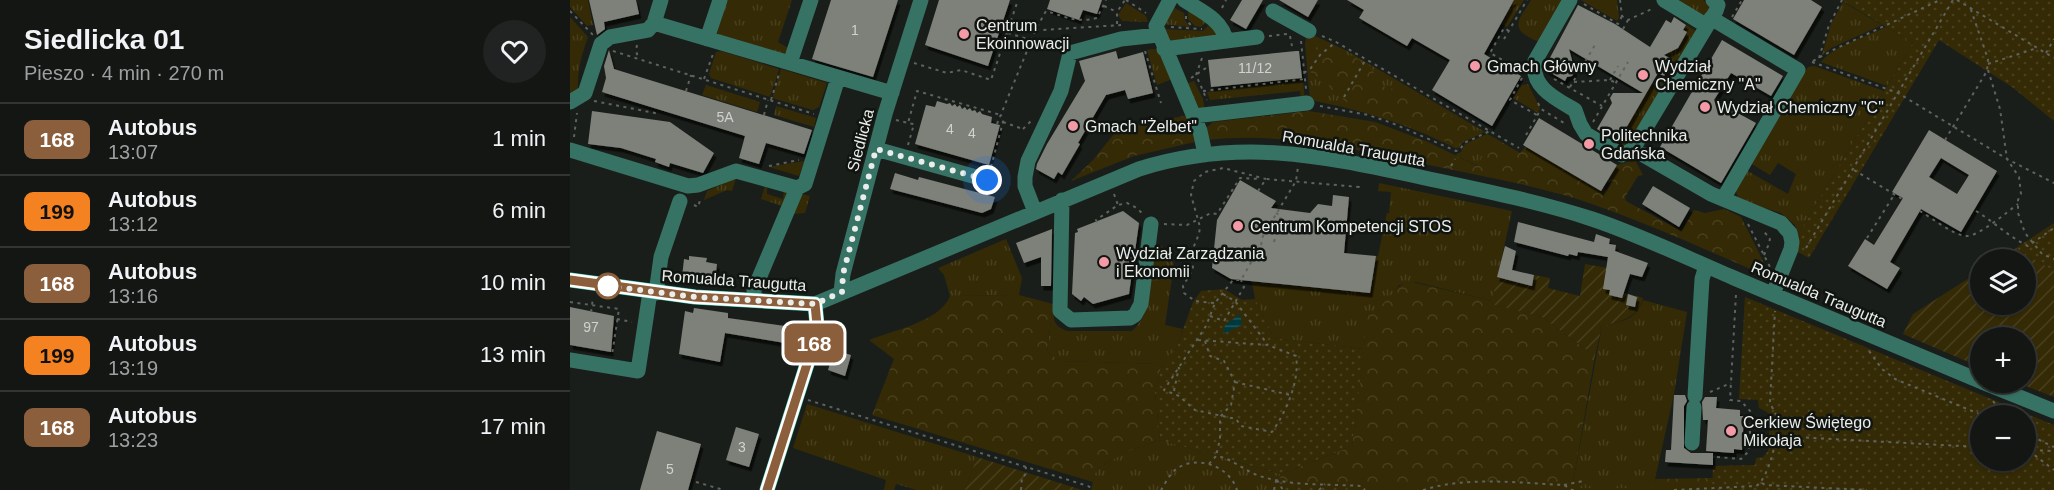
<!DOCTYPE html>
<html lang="pl">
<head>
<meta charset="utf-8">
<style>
	body { margin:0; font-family:Helvetica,sans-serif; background:#212322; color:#f1f3f6; height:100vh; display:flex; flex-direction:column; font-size:22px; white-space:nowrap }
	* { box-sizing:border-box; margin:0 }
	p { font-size:20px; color:#9d9fa0 }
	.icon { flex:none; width:33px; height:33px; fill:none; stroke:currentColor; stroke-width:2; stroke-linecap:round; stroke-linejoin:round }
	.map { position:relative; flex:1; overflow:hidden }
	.sheet { display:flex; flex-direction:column; background:#141614; width:570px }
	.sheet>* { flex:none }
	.badge { padding:0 12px; border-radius:9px; font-size:21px; line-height:39px }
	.tools { position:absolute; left:1400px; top:249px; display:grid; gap:12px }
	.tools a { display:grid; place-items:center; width:66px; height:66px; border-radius:50%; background:#141614; box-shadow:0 2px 4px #0004,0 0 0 2px #333534; font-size:30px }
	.you { position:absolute; width:30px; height:30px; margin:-15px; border:4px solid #fff; border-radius:50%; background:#1a73e8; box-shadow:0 0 0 9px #1a73e833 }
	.map>.badge { position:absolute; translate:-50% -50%; box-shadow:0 0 0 3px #fff }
	.round { display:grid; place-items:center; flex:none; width:63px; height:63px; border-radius:32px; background:#212322 }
	.headline { display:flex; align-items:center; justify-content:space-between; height:102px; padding:0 24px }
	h1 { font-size:28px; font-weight:700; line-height:45px }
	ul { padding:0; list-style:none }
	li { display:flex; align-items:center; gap:18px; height:72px; padding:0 24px; border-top:2px solid #333534 }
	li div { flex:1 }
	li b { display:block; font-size:22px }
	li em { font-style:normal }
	li .badge { min-width:66px; font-weight:700; text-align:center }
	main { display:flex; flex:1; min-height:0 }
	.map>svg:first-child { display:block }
</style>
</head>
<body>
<main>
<section class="sheet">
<div class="headline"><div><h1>Siedlicka 01</h1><p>Pieszo · 4 min · 270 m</p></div><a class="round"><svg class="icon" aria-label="heart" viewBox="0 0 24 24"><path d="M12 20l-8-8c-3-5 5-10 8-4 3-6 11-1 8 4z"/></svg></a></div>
<ul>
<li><span class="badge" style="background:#8b5e3c;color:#fff">168</span><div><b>Autobus</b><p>13:07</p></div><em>1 min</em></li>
<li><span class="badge" style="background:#f58220;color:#111">199</span><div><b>Autobus</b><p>13:12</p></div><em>6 min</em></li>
<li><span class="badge" style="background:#8b5e3c;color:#fff">168</span><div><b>Autobus</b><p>13:16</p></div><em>10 min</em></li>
<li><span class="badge" style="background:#f58220;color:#111">199</span><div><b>Autobus</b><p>13:19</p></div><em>13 min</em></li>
<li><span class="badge" style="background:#8b5e3c;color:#fff">168</span><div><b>Autobus</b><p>13:23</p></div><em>17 min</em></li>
</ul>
</section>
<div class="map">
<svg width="1484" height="490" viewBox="0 0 1484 490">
	<defs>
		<pattern id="grass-tufts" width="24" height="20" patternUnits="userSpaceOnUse" patternTransform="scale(1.5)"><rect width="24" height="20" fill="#342a05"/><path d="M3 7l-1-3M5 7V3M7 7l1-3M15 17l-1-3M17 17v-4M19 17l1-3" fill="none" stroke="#483f1d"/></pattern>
		<pattern id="forest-crowns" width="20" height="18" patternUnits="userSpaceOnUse" patternTransform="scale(1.5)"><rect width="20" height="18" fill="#342a05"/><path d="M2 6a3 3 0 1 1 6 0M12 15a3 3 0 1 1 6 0" fill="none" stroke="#483f1d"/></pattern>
		<pattern id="park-dots" width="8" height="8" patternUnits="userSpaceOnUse" patternTransform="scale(1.5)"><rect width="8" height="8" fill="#342a05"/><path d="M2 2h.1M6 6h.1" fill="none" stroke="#483f1d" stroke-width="1.8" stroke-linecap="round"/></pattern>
		<pattern id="garden-furrows" width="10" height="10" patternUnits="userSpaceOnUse" patternTransform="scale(1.5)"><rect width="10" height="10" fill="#342a05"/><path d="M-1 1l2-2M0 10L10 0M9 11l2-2" fill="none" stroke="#483f1d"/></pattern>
		<pattern id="water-rules" width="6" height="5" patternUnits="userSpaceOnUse" patternTransform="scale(1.5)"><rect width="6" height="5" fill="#00393d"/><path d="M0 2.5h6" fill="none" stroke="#255659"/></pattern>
		<filter id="shadow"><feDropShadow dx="2.5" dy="4.5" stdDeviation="0" flood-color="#0009"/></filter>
	</defs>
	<rect width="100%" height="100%" fill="#1a1e1a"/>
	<path fill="url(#grass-tufts)" d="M0,0H18L23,25L17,26L0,7Z
		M156,0H222L208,42L218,48L214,54L147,34Z
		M944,0H954L937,27L932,24Z
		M961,0H995L970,41C965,41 962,39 957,36C939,25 954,14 961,0Z
		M1011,0H1047L1049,17L1047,21Z
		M1104,0H1133L1139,4L1140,8L1134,16Z
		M1273,2L1312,25L1261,48L1252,55L1261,24Z
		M556,3L576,16L578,22L552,21L548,15Z
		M601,6L614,13L615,20L620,27L592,24Z
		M622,8L638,20L631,27L625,26L618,19V12Z
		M0,17L18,37C12,53 7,71 8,88H12L0,97Z
		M641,23L648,35L597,43L591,29L633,31Z
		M1116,25L1126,31L1058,148L1045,147L1052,136L1055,138L1056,136L1053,134L1088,73L1094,76L1103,60L1097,57L1100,51L1108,48L1117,33L1113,30Z
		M1316,27L1343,43L1317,86L1251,62C1264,46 1297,36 1316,27Z
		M739,33L777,51L915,132L893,142L889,148H885C838,124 792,110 740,100L735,44L737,35Z
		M584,49L588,50L602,79L587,85L577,50Z
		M151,51L209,69L200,97L141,78L139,74L146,52Z
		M1244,66L1314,91L1230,231L1229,241L1225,225L1211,213L1169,200L1165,189L1176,170L1218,194L1226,174L1208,163L1200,175L1180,163L1238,67Z
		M211,69L257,83L249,107L243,110L202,98Z
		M624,81L633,99L635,111L627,107L616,84Z
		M733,81L735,101H731L730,91L640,100L637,92Z
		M958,84L970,108L968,113L943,98L952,85Z
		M136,85L190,102L187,112L132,95Z
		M206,106L246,118L244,127L204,115Z
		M917,134L923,137L908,166L885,155L891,152L895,144Z
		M234,161L229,176L199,167Z
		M166,178L162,191L157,190L134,200L137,191Z
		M809,183L942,211L922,301L846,282L829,285C822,297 812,309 798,314L794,349L704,338L685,299L682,282L800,293L806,256H808L817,213H819L821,192L808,191Z
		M195,186L197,187V194L213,199L214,189L217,192L212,206L191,199Z
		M232,194L240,196L235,213L224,214Z
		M436,239L452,278L449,295L380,296L374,275L368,268Z
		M591,245L604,264L595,325L613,329L606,349L592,364L491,361L477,352L483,304C485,319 480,324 497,331H562C589,308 571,271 591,245Z
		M1073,300L1117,312L1104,394L1083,488H1002L1032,326C1052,321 1065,321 1073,300Z
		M237,404L407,457L395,490H347L326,484L324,490H314L316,480L223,448Z
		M590,440L711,474L707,490H521L526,470L553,453Z"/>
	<path fill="url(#forest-crowns)" d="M754,43C759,46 765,51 771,53C790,60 805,60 806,84L845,96L898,125L894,137L888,146L806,113L794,105L776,102L770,96L761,94L757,78L742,76L737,58L740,51Z
		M739,111L805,122L858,142L907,166L923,137L950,153L956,146L1030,191L1032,188L1037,191L1041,183L1037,181L1047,165L1065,160L1073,175L1068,176L1055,197L1056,201L1111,231L1124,210L1135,213L1154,209L1171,217L1197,269L1194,275C1132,248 1069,219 1004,198C951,182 894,173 840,161C772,147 706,132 637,140L636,128L643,122Z
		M618,115L629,141L564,156L501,181L523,160L548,129Z
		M838,281L922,301V304L972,317L1025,356L1002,488H1082L1085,479L1143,478L1142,490H707L711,474L782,446L798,313C816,308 822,288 838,281Z
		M449,295L483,304L477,352L491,361L592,364L585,392L590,440L553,453L526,470L523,482L302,415L324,359L299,340C322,331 371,321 380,296Z"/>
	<path fill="url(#park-dots)" fill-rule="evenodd" d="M1271,0H1484V121L1442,87L1369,40L1239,258L1228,252L1230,231L1343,43Z
		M1484,223V271L1446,248Z
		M654,289L672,300L685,299L704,338L794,349L782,446L711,474L590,440L585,392L592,364L606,349L623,302L631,291Z
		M1175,297L1484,425V490H1142L1143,466L1185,465L1186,458L1193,457L1198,451L1200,417L1197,412L1189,408L1188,400L1169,399ZM1410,416H1455V460H1410Z
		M709,482L772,487H778L777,490H707Z"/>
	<path fill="url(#garden-furrows)" d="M1446,248L1484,271V397L1448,383L1455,382V338H1410V367L1333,334L1343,314L1410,271V304H1455V260L1427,259Z
		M1015,264L1043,269L1040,289L1073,298C1067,319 1051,321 1032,326L1025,356L972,317L921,304L927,277L962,286L964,275L980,278L978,288L1010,296Z
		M407,457L512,490H395Z"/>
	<path fill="url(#water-rules)" d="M670,314L672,325L653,334L655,325Z"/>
	<path fill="#7e807a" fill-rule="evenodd" filter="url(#shadow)" d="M19,0H66L69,14L34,22L35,29L27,35Z
		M261,0H328L303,77L242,59Z
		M369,0H440L418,66L355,45Z
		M480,0H532L527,14L513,10L509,20L477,9Z
		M672,0H693L676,29L660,20Z
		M709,0H748L738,17Z
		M777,0H944L914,54L951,76L922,126L862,90L880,60L842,38L837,46L789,18L794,10Z
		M1174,0H1241L1252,7L1224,55L1163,19Z
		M1008,5L1045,24L1080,47L1096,20L1101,23L1104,17L1116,25L1113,30L1117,32L1108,48L1094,55L1103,60L1094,76L1088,73L1048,142L1027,129L1042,103L1040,98L1043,93H1073L999,49L1005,71L1002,76L997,77L995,81L974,69Z
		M1152,40L1213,76L1201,96L1161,73L1144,100L1186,123L1151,183L1090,147Z
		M39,50L44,69L242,130L234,154L196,143L189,164L169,158L175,136L32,92L36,78L34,66Z
		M546,51L548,59L573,52L583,93L558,99L555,90L536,95L508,143L510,144L492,175L488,172L484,179L466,169L467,164L477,144L515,81L509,61Z
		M726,51H729L732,78L641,87L638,60Z
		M367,101L377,104L380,103L382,106L385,104L387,107L390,105L392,109L395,107L397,110L400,108L402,111L405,110L407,113L410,111L412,114L422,117L421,123L430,125L419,165L345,144L356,105L365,107Z
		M22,111L100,122L144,153L133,173L100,163L99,167L85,162L86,159L51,148L18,144Z
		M969,118L1047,165L1031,191L953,145Z
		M1359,130L1427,171L1391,232L1351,209L1320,262L1330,268L1317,289L1278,266L1295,239L1304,245L1333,198L1322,192ZM1371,158L1399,175L1387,194L1359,177Z
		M325,173L348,180L349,177L425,197L421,209L412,213L320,189Z
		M670,180L706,201L701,208L740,213L748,204L762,206L763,195L779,197L774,253L806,256L800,293L661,279L642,268L647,220Z
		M1083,186L1120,208L1109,227L1072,204Z
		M553,211L569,223L559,294L523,304L514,297L511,301L502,294L505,233L508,232L507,229Z
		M948,222L1024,242L1026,234L1040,239L1039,244L1046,245L1045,251L1078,263L1072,277L1060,274L1052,298L1039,295L1040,290L1033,289L1038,257L1008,252L1007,256L999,254L998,256L944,242Z
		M482,229L481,286H471V257L454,263L446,243Z
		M935,246L946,251L942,270L964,275L962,286L927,277Z
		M119,256L137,258L136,262L147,264L145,281L112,277L114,259L119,260Z
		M1058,294L1067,297L1065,307L1056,305Z
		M0,307L44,316L41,352L0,345Z
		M124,308L158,313V318L230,328L227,345L155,333L150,362L109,354L115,311L123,313Z
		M264,350L281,355L275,376L258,370Z
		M1104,395H1115L1117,401L1114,406V448L1121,453H1143V465L1095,462L1096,450H1101Z
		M1135,397H1147L1146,408L1170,410V416H1174L1172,450L1164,449V453L1136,451L1138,420H1133L1132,402Z
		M166,427L189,434L179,467L156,460Z
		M87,431L131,444L118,490H70Z"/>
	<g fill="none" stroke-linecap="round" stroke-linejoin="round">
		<path stroke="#5f635f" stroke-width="2" stroke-dasharray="3 4.5" stroke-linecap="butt" d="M556,0L576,13
			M1050,0L1052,16L1058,20L1084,8
			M1387,0L1484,58
			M1014,4L1048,24L1052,16
			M534,6L547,12
			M652,8L656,0
			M0,11L23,35
			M616,16V19L623,28
			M1162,17L1172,0
			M547,24V12L555,0
			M601,27L632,29
			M466,29L472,30L551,25
			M1053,29L1058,20
			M939,31L934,28L920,53L950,70
			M438,33L461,40
			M699,36L717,34
			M720,36L722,46
			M752,36L766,42L949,148
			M934,39L957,0
			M731,41L736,89
			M67,45L66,51L68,57
			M43,51L244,114
			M575,51L591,103
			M1476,53L1484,39
			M632,58L626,75L637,100
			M1249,58L1259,25L1272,0
			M1243,61L1263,50L1370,0
			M1242,62L1328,93L1437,159L1449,177L1451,194L1448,200V213L1455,233L1472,254L1484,259
			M344,63L377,73L391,70L421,80L448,0
			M1418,64L1467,48
			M1418,70L1430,109L1437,159L1484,183
			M734,73L741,68L750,55L766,42
			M621,78L639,66
			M952,78L940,100L967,115
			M134,79L143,54
			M984,79L1032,106
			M1040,80L1048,66
			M1004,82L1040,80L1046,83
			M1000,87L1025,45
			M116,91L121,75
			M633,91L735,79
			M774,97L796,59
			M201,100L209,74
			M24,101L90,114
			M968,103L971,109L994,123
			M750,106L798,115L822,123L886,151L890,150L894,143L920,131
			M194,115L198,100
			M326,120L338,123
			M433,122L453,129
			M1023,122L1058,62
			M427,124L466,29L476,11C496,17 506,23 527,18L536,0
			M453,129L462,120
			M956,135L971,109
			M4,137L7,113
			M1375,140L1417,71L1418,59L1400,7
			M338,145L344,124L338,123L347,91L431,115
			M199,166L229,160
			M881,166L885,159
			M421,167L433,122L431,115
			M1284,170L1332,199
			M688,191L696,179L789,187L788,190
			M544,194L548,205
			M124,205L128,207L131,197
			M1350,211C1362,218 1383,235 1396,236C1408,237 1437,212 1448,204
			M1406,211C1424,222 1439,237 1458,246L1484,228
			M527,222L526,220L548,205L557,203L565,207L572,213
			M594,224L617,225L641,213L647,214L670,178L691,179
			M1178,224L1200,267
			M1297,238L1324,195
			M704,242L711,216L706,213
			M1236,248L1383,0
			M1194,255L1199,244L1200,238L1194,232
			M653,294L665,301L698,345
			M0,302L49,309L42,355
			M644,303L625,301L614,293L613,286L623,269L622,251L629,234L630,227L621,195L624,181L635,172L653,168L696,179
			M21,312L23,298
			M640,316L654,321L674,287L671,280
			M47,319L62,322
			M628,340L698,345L726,356C730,381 716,412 702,432L671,426L666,419L625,410L609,396L594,390L636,326L645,303L663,280H671L691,245L693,236L726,181L728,167
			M635,341L640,356L654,361L665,382L661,405L650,417V439L646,456
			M1299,351L1312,369L1325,379L1414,416
			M665,382L720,395
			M604,391L609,367
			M1140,392L1161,383
			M238,400L518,486L524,490
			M1423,401L1434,416
			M1455,433L1484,447
			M1206,436L1410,447
			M1455,444L1463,454L1484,470
			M1455,450L1484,451
			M1147,457L1171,459L1179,451L1181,412L1171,401L1160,400L1166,294
			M639,464L646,456C663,458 676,473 693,477C722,486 760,484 791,486L795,490
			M707,480L713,490
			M126,482L154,490
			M1192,483L1195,485L1297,490
			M994,485L1013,481
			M451,490L452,477L455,475L456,467
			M591,490C595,484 599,475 605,470C625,454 659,465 667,490
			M704,490L706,481
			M749,490L755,484
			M853,490C898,476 948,483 994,485L1002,490H1008
			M1104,490L1186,486C1199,479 1211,429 1206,415C1204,410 1201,406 1200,402L1205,311"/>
		<path stroke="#377364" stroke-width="15" d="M600,0L586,26L630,131L635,154
			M614,0C631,11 653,20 656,41
			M1000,0L965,61C960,87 986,99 1005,110L1010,124L1016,134L1052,155L1063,149L1146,11L1148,5L1143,0
			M1094,0L1137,26
			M703,11L739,31
			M1141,18L1228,70L1153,199
			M84,23L322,93
			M137,39L150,0
			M594,49L687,37
			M220,63L241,0
			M0,102L15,93L31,44L40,37L78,30L84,23L91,0
			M624,116L737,103
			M306,149L417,180
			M1063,149L1141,194L1211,223L1220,233L1222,242L1221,249L1203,294
			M0,150L118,186L128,185L166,171L227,188
			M492,200L490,311L501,320L560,318L565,315L571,304L581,224
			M465,212L455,186V177L458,161L491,91L500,53L551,39L588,35
			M271,292L273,274L315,114L351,0
			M86,293L91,257L110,201
			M184,300V290L227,188L235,184L268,78
			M245,304L569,169C668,138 748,155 846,176C905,189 964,200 1022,219C1070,235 1117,258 1164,278C1246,312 1328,347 1410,381
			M0,360L68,371L80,292
			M1412,382L1484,411
			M1125,396L1132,279L1136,266
			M1122,443L1124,407"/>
		<path stroke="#3bcbac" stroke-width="15" d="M0,280L125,297L245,304L247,325L245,339L197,490"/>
	</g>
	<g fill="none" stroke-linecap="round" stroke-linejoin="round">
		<g stroke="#fff" stroke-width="14">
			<path id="line" d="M0,280L125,297L245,304L247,325L245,339L197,490"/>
		</g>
		<use href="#line" stroke="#8b5e3c" stroke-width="9"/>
		<path stroke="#eaedea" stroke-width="6" stroke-dasharray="0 10.8" d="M38,286L125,297L245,304L272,292L273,274L306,149L417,180"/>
	</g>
	<g fill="#f49aa6" stroke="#111511" stroke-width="2">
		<circle cx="394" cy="34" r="6"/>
		<circle cx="905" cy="66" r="6"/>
		<circle cx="1073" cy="75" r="6"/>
		<circle cx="1135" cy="107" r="6"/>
		<circle cx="503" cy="126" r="6"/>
		<circle cx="1019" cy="144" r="6"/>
		<circle cx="668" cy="226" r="6"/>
		<circle cx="534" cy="262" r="6"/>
		<circle cx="1161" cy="431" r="6"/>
	</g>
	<circle fill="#fff" stroke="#8b5e3c" stroke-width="3" cx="38" cy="286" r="12"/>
	<g text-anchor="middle" stroke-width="5" stroke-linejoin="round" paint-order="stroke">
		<g font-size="14" fill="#cfd2ce">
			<text x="285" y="35">1</text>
			<text x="685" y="73">11/12</text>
			<text x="155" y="122">5A</text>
			<text x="380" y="134">4</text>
			<text x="402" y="138">4</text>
			<text x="21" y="332">97</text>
			<text x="172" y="452">3</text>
			<text x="100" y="474">5</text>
		</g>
		<g font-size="16" fill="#eaedea" stroke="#111511" text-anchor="start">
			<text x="406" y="31">Centrum<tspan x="406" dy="18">Ekoinnowacji</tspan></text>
			<text x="917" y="72">Gmach Główny</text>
			<text x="1085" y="72">Wydział<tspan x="1085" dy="18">Chemiczny "A"</tspan></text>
			<text x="1147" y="113">Wydział Chemiczny "C"</text>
			<text x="515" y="132">Gmach "Żelbet"</text>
			<text x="1031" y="141">Politechnika<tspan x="1031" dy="18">Gdańska</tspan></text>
			<text x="680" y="232">Centrum Kompetencji STOS</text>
			<text x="546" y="259">Wydział Zarządzania<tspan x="546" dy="18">i Ekonomii</tspan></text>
			<text x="1173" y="428">Cerkiew Świętego<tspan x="1173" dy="18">Mikołaja</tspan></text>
		</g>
		<g font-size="16" fill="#eaedea" stroke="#111511">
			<text transform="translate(290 140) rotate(-75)" y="6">Siedlicka</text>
			<text transform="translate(784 148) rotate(10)" y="6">Romualda Traugutta</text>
			<text transform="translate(164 280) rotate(4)" y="6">Romualda Traugutta</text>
			<text transform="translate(1249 294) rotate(23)" y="6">Romualda Traugutta</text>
		</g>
	</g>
</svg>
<div class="tools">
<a><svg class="icon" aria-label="layers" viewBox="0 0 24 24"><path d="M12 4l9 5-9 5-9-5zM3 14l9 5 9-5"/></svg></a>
<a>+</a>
<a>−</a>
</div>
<div class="you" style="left:417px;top:180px"></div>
<b class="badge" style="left:244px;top:343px;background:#8b5e3c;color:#fff">168</b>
</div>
</main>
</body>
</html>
